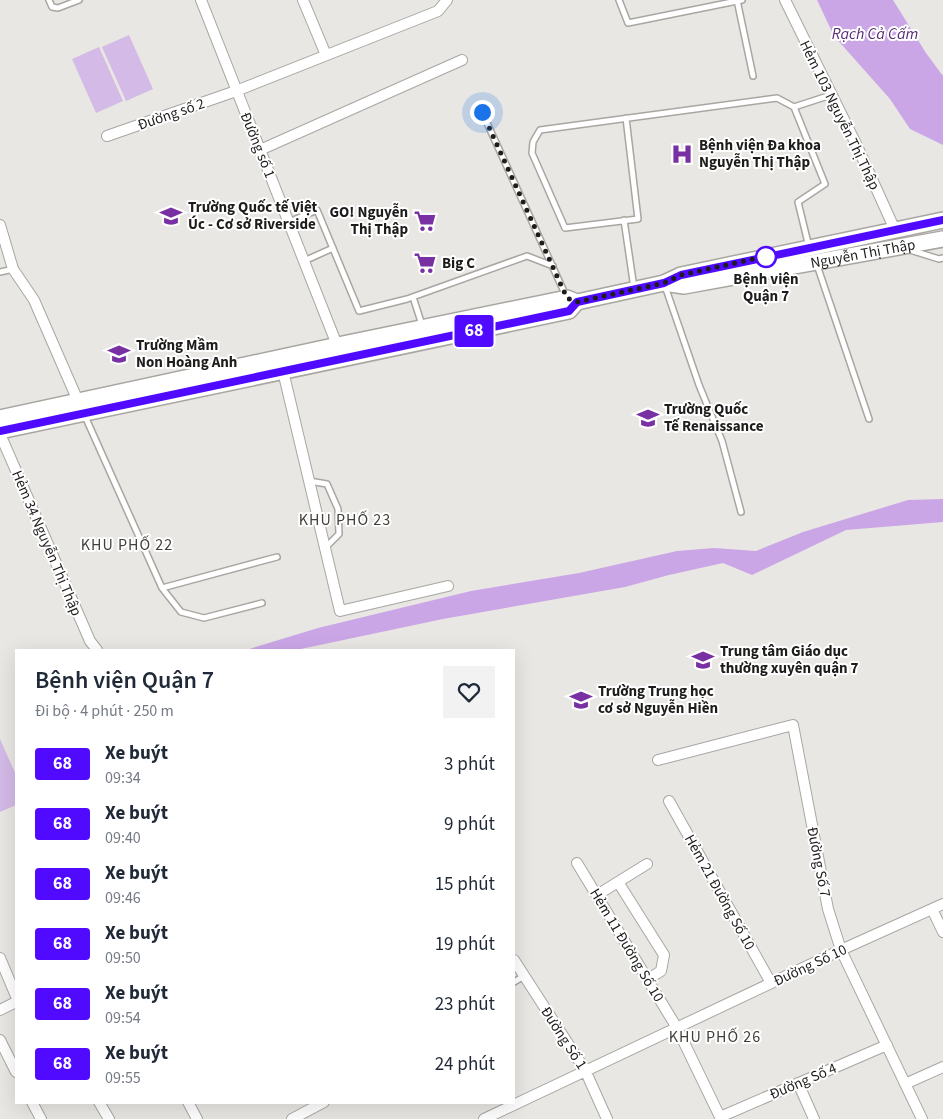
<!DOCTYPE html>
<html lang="vi">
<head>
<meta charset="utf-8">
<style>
	body { margin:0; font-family:"Source Sans 3",sans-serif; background:#f2f2f3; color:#1f2937; height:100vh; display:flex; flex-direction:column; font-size:19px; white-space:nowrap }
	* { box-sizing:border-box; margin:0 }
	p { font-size:16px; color:#747a83 }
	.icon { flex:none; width:28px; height:28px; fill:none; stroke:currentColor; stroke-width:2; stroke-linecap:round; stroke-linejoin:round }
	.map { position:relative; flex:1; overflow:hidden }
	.panel { position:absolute; left:15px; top:649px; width:500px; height:455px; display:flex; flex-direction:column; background:#fff; border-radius:0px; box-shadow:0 5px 20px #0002 }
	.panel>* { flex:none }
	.badge { padding:0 10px; border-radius:4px; font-size:18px; line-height:32px }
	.you { position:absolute; width:25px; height:25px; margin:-12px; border:4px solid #fff; border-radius:50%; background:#1a73e8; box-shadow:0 0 0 8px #1a73e833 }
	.map>.badge { position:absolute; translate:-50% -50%; box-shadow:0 0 0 2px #fff }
	.round { display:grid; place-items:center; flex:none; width:52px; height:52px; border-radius:0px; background:#f2f2f3 }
	.summary { display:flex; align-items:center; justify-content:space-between; height:85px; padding:0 20px }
	h1 { font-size:24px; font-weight:600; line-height:38px }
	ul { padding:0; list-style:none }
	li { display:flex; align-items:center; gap:15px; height:60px; padding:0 20px }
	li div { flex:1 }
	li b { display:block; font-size:19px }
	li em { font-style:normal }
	li .badge { min-width:55px; font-weight:700; text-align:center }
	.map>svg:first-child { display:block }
</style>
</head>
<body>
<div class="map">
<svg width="943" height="1119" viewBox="0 0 943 1119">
	<rect width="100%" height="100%" fill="#e9e7e3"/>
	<path fill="#d3bae7" d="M129,35L153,89L126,101L102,47Z
		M99,47L123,101L96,113L72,59Z
		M0,739L16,775V805L0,812Z"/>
	<path fill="#cba6e7" d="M817,0H893L926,53L943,76V145L910,129L890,99L834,36Z
		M943,499V522L846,530L752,575L723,563L669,575L625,587L443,619L296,650H246L318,628L471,591L579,573L677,551L714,548L756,551L803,532L908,500Z"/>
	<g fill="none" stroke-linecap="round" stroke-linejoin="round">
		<g stroke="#a9a6a2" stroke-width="8">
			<path id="service" d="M49,0L52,7L58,8L79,0
				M619,0L628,23L742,0
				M737,0L753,76
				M794,107L831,95
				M482,112L566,296
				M626,118L638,219L565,228L532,153L533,142L540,130L777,98L794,107L825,184L798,202L809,247
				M624,220L634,288
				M289,222L317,210L359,311L407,299L527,256L553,266
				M910,250L939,259L943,258
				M304,261L333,248
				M817,265L869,419
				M0,272L13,269
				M665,286L699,385L722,441L741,512
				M413,297L422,325
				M84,414L162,588L277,557
				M309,481L327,484L338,509L339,534L325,548
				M162,588L181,612L204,618L262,603
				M514,982L524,976"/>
		</g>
		<g stroke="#a9a6a2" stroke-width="12">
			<path id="minor" d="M201,0L339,350
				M303,0L326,55
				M785,0L857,146L895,230
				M107,136L236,91L438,11L447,0
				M260,150L462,60
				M0,225L13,269L34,300L78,401
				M282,367L340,611L448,586
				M0,434L90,641L97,650
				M658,760L793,725L828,909L841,950L922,1119
				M669,801L771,983
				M577,863L677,1028L721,1119
				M618,882L664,955L661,971L648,979
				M597,895L647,864
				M932,909L943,932
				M0,958L16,996
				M514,960L585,1070L607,1119
				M0,1010L16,1002
				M0,1040L16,1072
				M798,1083L814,1119
				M905,1084L943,1067
				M32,1102L41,1119
				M99,1102L109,1119
				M188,1102L197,1119
				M720,1117L887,1045
				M292,1119L324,1102
				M484,1119L841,950L943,904"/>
		</g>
		<g stroke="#a9a6a2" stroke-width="18">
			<g id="secondary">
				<path id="s1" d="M664,283L684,286L943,239"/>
				<path d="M0,418L338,345L567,298L577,302L664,283L681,275L943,220"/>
				<path d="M0,431L569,311L577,302"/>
			</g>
		</g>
		<use href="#service" stroke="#fff" stroke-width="5"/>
		<use href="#minor" stroke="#fff" stroke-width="10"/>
		<use href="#secondary" stroke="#fff" stroke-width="15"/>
	</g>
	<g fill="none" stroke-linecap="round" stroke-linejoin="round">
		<g stroke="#fff" stroke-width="11">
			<path id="line" d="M0,431L569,311L577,302L664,283L681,275L943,220"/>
		</g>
		<use href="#line" stroke="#4f0aff" stroke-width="8"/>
		<path stroke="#1e1d1c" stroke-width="5" stroke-dasharray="0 9" d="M482,112L567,298L577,302L664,283L681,275L772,255L766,257"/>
	</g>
	<defs>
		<g id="hospital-bare" transform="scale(1.725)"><path d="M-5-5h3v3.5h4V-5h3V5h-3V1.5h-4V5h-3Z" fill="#7830a3" stroke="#fff" stroke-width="2.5" paint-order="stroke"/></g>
		<g id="school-bare" transform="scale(1.725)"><path d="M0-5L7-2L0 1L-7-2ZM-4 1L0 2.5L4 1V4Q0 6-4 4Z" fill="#7830a3" stroke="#fff" stroke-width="2.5" paint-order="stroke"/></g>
		<g id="supermarket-bare" transform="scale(1.725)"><path d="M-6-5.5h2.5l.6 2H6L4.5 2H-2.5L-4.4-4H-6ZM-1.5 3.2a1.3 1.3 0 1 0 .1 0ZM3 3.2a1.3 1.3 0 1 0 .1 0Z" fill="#7830a3" stroke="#fff" stroke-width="2.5" paint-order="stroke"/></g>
	</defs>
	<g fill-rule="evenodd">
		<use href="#hospital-bare" x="682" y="154"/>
		<use href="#school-bare" x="171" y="216"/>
		<use href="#supermarket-bare" x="425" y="221"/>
		<use href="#supermarket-bare" x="425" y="263"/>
		<use href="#school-bare" x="119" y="354"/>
		<use href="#school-bare" x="648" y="418"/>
		<use href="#school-bare" x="703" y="660"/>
		<use href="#school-bare" x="581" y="700"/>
	</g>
	<circle fill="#fff" stroke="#4f0aff" stroke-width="2.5" cx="766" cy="257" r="10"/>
	<g text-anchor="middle" stroke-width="4" stroke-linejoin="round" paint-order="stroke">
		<g font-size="15" fill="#1e1d1c" stroke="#fff">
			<text transform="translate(171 114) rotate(-19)" y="5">Đường số 2</text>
			<text transform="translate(840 115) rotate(64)" y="5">Hẻm 103 Nguyễn Thị Thập</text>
			<text transform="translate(258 145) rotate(68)" y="5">Đường số 1</text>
			<text dy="5" stroke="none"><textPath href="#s1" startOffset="202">Nguyễn Thị Thập</textPath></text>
			<text transform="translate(47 543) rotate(67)" y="5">Hẻm 34 Nguyễn Thị Thập</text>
			<text transform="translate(819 862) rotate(79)" y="5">Đường Số 7</text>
			<text transform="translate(720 892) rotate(61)" y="5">Hẻm 21 Đường Số 10</text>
			<text transform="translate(627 945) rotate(59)" y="5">Hẻm 11 Đường Số 10</text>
			<text transform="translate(810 965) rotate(-25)" y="5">Đường Số 10</text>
			<text transform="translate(564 1038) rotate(57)" y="5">Đường Số 1</text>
			<text transform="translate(803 1081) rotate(-23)" y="5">Đường Số 4</text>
		</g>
		<g font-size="15" font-weight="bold" fill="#1e1d1c" stroke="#fff" text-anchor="start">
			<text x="699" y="150">Bệnh viện Đa khoa<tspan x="699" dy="17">Nguyễn Thị Thập</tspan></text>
			<text x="188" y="212">Trường Quốc tế Việt<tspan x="188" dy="17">Úc - Cơ sở Riverside</tspan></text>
			<text x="408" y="217" text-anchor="end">GO! Nguyễn<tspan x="408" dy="17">Thị Thập</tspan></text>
			<text x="442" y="268">Big C</text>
			<text x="136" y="350">Trường Mầm<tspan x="136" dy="17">Non Hoàng Anh</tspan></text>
			<text x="664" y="414">Trường Quốc<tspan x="664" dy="17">Tế Renaissance</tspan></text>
			<text x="720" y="656">Trung tâm Giáo dục<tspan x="720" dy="17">thường xuyên quận 7</tspan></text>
			<text x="598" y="696">Trường Trung học<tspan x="598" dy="17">cơ sở Nguyễn Hiền</tspan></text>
		</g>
		<g font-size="15" font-weight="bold" fill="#1e1d1c" stroke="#fff">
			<text x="766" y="284">Bệnh viện<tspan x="766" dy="17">Quận 7</tspan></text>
		</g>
		<g font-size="16" font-style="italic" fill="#572974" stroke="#fff">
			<text x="875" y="39">Rạch Cả Cấm</text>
		</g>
		<g font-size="16" letter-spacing="1" fill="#41403c" stroke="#fff">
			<text x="345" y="525">KHU PHỐ 23</text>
			<text x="127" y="550">KHU PHỐ 22</text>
			<text x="715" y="1042">KHU PHỐ 26</text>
		</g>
	</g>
</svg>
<div class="you" style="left:482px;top:112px"></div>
<b class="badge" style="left:474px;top:331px;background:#4f0aff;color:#fff">68</b>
<section class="panel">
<div class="summary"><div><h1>Bệnh viện Quận 7</h1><p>Đi bộ · 4 phút · 250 m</p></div><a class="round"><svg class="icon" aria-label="heart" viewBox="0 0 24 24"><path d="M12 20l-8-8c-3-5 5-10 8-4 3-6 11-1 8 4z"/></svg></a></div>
<ul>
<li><span class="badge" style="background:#4f0aff;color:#fff">68</span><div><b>Xe buýt</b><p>09:34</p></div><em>3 phút</em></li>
<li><span class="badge" style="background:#4f0aff;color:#fff">68</span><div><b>Xe buýt</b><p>09:40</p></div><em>9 phút</em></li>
<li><span class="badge" style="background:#4f0aff;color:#fff">68</span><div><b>Xe buýt</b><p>09:46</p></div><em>15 phút</em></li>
<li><span class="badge" style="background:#4f0aff;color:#fff">68</span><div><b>Xe buýt</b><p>09:50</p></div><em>19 phút</em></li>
<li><span class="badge" style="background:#4f0aff;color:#fff">68</span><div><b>Xe buýt</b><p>09:54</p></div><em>23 phút</em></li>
<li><span class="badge" style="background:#4f0aff;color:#fff">68</span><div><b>Xe buýt</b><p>09:55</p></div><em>24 phút</em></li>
</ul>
</section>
</div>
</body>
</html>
